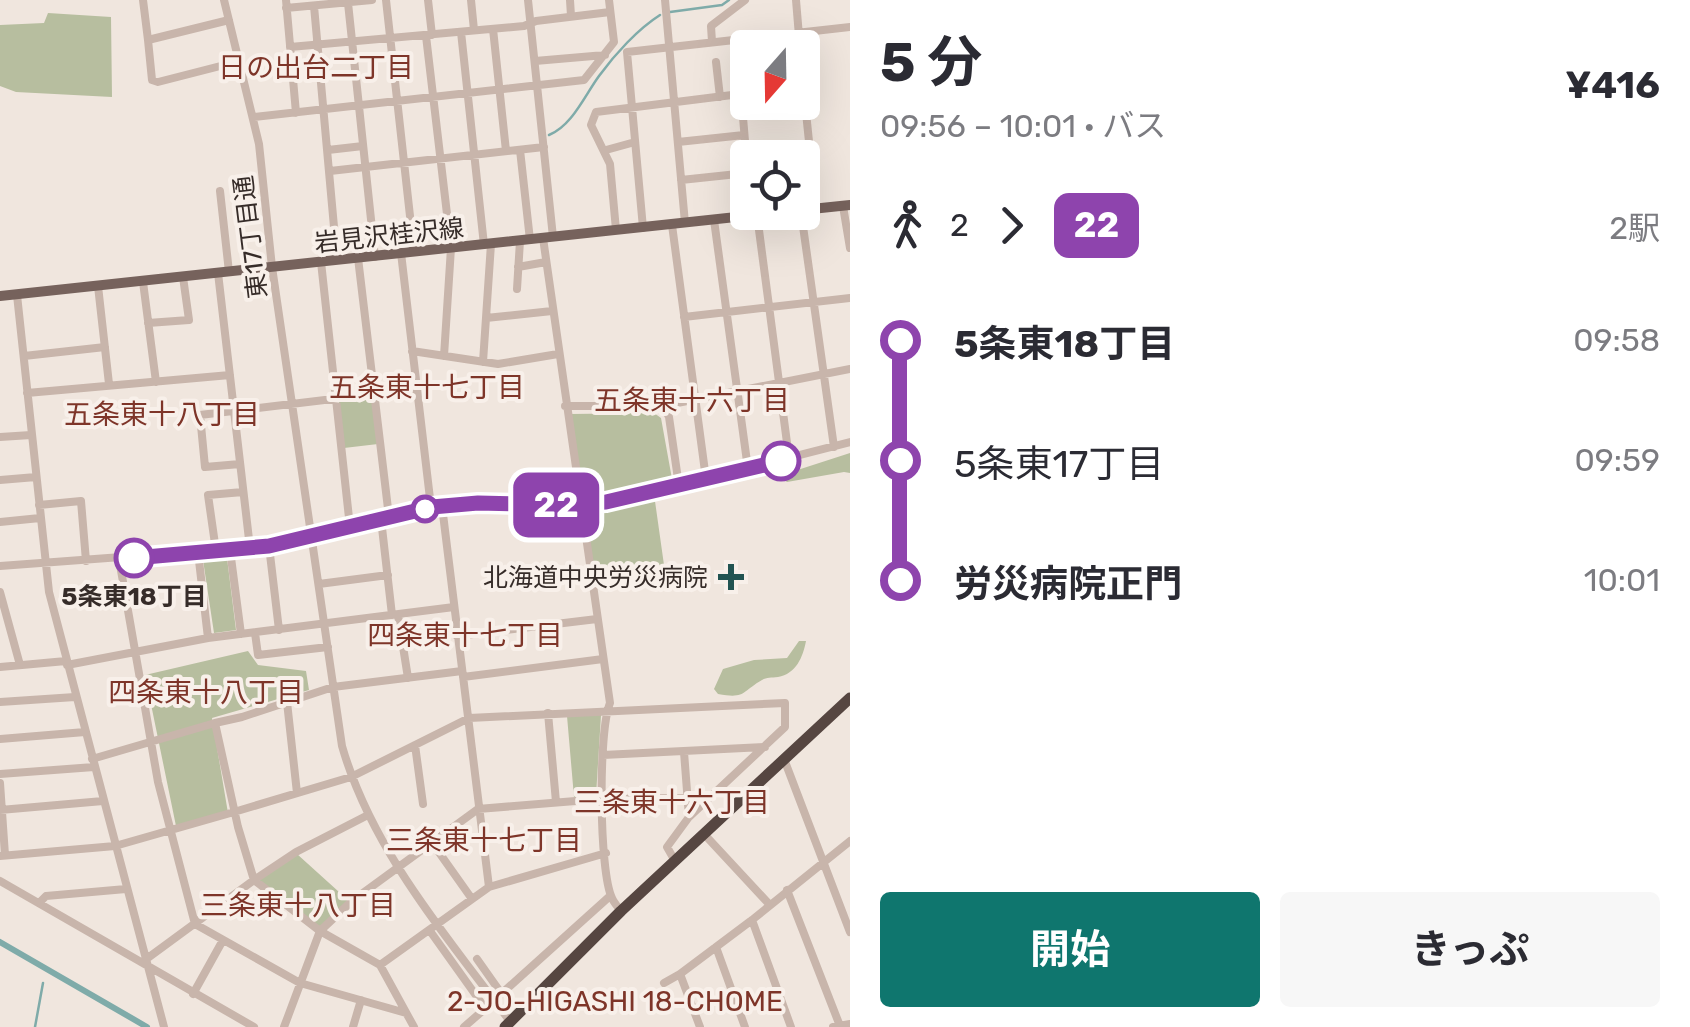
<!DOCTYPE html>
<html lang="ja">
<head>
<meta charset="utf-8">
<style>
	body { margin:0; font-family:Rubik,"Noto Sans JP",sans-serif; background:#f7f7f7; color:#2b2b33; height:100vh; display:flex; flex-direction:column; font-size:38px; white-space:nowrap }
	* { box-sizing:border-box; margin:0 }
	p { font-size:32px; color:#7c7c81 }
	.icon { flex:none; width:55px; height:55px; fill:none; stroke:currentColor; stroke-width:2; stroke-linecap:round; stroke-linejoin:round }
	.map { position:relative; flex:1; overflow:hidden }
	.details { display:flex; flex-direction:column; background:#fff; width:840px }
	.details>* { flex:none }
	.badge { padding:0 20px; border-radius:15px; font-size:35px; line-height:65px }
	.needle { width:65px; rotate:200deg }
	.controls { position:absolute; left:730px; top:30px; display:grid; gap:20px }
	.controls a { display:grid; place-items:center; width:90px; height:90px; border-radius:10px; background:#fff; box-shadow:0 10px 40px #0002; font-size:50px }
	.map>.badge { position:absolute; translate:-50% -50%; box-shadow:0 0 0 5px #fff }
	.legs { display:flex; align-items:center; gap:15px; height:110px; padding:0 30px; font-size:32px }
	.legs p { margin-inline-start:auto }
	.summary { display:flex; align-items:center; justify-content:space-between; height:170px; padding:0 30px }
	h1 { font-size:55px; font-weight:700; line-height:75px }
	.cta { display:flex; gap:20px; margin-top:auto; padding:20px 30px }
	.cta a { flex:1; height:115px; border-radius:10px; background:#0f766e; color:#fff; font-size:40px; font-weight:700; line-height:115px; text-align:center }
	.cta a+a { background:#f7f7f7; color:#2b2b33 }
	ul { padding:0 30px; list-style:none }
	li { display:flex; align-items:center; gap:35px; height:120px; font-size:38px }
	li i { display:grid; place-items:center; width:15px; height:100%; margin:0 12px; background:currentColor }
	li i::after { content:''; width:25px; height:25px; margin:-12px; border:8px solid; border-radius:50%; background:#fff }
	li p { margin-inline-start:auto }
	li:first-child i { background:linear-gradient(#0000 50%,currentColor 0) }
	li:last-child i { background:linear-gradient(currentColor 50%,#0000 0) }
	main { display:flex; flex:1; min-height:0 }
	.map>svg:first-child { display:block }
</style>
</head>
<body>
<main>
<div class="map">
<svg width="850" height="1027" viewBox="0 0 850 1027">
	<rect width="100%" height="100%" fill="#f0e6de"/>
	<path fill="#b7be9f" d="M48,13L111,17L112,97L16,92L0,86V25L44,23Z
		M373,397L378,444L344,448L339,402Z
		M654,413L661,418L672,479L653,487L664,565L625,567L595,581L570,414Z
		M850,453V473L844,472L787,482L779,476Z
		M227,558L236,630L214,633L203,560Z
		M799,641H806C803,657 796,674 778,677C771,678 767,677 762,680C741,692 746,699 718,694L714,689L723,669L754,660L787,658Z
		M248,651L258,665L306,671L309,690L212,718L228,813L176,826L145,675Z
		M601,715L596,796L574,797L567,716Z
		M297,854L349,901L320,928L259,880Z"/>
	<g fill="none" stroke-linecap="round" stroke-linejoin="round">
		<path stroke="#7faba9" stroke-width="2.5" d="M670,12L722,5L729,0
			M549,135C572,126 585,95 599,76C615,54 638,29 660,15
			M35,1027L43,983"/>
		<path stroke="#7faba9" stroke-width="6" d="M0,942L147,1027"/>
		<path stroke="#cbc1ba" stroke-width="8" stroke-dasharray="8 4" stroke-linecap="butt" d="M606,502L655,492"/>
		<path stroke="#c8b5ab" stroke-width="8" d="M143,0L148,40
			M224,0L259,144L272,267L342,746C372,850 445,934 509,1020
			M286,0L296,113
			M386,0L414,252
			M428,0L432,35
			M471,0L474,30
			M528,0L553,237
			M570,0L571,16
			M665,0L685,223
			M796,0L800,48
			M348,3L375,257
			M314,6L337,260
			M286,8L372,0
			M229,20L148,40L152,80L158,82L240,61
			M493,29L506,151
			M461,32L484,245
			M426,36L451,248L444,356
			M712,42L711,26L745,0
			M290,47L524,26L536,21L610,12
			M535,61L605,55
			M716,62L720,97
			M802,74L816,209
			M741,94L748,176
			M254,117L584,80L614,42L609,0
			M678,142L744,135
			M328,150L363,146
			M520,150L530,240
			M606,150L635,142
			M330,171L544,147
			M681,180L747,173
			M220,191L229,272
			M843,206L850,248
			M801,212L834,447
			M757,215L789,458
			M714,220L748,469
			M672,225L706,479
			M643,228L627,52L850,27
			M616,230L610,164L591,125L596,112L748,93
			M543,238L610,703C598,731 599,872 612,898C614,903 618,907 621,911
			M401,253L431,507
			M358,258L389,517
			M321,262L350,527
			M518,267L546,262
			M218,273L250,548
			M143,282L156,382
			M98,286L109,384
			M517,289L520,241
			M17,295L49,592L164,1027
			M684,317L850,298
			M486,318L552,311
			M148,323L189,320L183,277
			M412,351L498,364L558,354
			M24,356L105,347
			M483,362L491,244
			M27,393L230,375
			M565,406H657L665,409L672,404L850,369
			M665,409L669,417L679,486
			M0,437L31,435
			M240,464L205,467L200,415L416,389
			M0,480L36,477
			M655,492L850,442
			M39,505L81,501L86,561
			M442,506L489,887
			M381,519L392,615
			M0,522L40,518
			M269,546L279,630
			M230,550L241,634
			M216,551L208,495L243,492
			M198,552L208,638
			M119,559L158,782L195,924L300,983L406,1013
			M0,566L269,546L447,505L606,502
			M319,584L388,575
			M0,592L20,665
			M398,615L408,678
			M255,633L258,655L328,647
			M457,636L597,619
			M67,665L208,638L454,607
			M0,667L66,661
			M463,677L603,659
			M0,702L75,697
			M287,702L297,793
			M548,713L556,802
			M215,723L242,717L333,687L462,671
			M0,739L85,732
			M415,745L423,804
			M603,755L765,747
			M92,759L215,723L238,827L254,880L296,852L368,815
			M784,759L850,932
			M0,774L94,767
			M0,783L5,855
			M0,810L103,801
			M704,834L769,904
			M433,844L472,899
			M0,856L115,846L234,812L351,777L469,718L785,703V727L689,817
			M675,861L667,847L689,817L684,752
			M0,881L254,1027
			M787,890L840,1026
			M39,903L46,896L126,889
			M752,920L791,1027
			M430,931L485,1008
			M716,947L745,1027
			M477,959L501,993
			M145,960L254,880L320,931L380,965L489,887L606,853
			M380,965L414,1027
			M680,974L700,1027
			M664,983L680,974L752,920L850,841
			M193,994L223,940
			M500,995L610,896
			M284,1027L320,931L352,901L478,809L600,799L687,798
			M353,1027L361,1000
			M464,1027L487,1007
			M833,1027L850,1024"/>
		<path stroke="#76625c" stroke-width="10" d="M802,210L850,205
			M0,296L783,212"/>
		<path stroke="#564641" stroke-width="11" d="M505,1027L621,911L850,698"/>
	</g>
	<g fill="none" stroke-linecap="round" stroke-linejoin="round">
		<g stroke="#fff" stroke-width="22">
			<path id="line-1" d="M134,558L269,546L432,507L478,503L557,505L606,502L781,461"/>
		</g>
		<use href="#line-1" stroke="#8e44ad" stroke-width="15"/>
	</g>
	<g fill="#fff" stroke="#8e44ad" stroke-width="5">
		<circle cx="781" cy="461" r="18"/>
		<circle cx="425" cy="509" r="12"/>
		<circle cx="134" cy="558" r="18"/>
	</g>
	<path fill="#225452" stroke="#f8f0ea" stroke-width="4" d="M726 562h10v10h10v10h-10v10h-10v-10h-10v-10h10z"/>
	<g text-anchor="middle" stroke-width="8" stroke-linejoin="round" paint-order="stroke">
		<g font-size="25" fill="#362c29" stroke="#f8f0ea">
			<text transform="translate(389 235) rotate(-6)" y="9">岩見沢桂沢線</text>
			<text transform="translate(250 237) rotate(-97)" y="9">東17丁目通</text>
		</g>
		<g font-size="25" fill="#362c29" stroke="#f8f0ea" text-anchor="end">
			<text x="708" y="586">北海道中央労災病院</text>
		</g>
		<g font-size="25" font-weight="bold" fill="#362c29" stroke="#f8f0ea">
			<text x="134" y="605">5条東18丁目</text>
		</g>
		<g font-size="28" fill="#7e3529" stroke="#f8f0ea">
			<text x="316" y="77">日の出台二丁目</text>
			<text x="427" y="397">五条東十七丁目</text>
			<text x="692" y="410">五条東十六丁目</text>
			<text x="162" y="424">五条東十八丁目</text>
			<text x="465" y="645">四条東十七丁目</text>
			<text x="206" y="702">四条東十八丁目</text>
			<text x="672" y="812">三条東十六丁目</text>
			<text x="484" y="850">三条東十七丁目</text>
			<text x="298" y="915">三条東十八丁目</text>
			<text x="615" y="1011">2-JO-HIGASHI 18-CHOME</text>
		</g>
	</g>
</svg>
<div class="controls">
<a><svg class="needle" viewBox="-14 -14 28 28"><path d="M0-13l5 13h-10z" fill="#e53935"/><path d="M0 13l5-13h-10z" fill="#7c7c81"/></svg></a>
<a><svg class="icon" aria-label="locate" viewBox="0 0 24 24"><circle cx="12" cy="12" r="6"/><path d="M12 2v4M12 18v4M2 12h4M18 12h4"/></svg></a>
</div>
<b class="badge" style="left:556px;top:505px;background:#8e44ad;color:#fff">22</b>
</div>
<section class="details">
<div class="summary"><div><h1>5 分</h1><p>09:56 – 10:01 · バス</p></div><b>¥416</b></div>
<div class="legs"><svg class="icon" aria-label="walk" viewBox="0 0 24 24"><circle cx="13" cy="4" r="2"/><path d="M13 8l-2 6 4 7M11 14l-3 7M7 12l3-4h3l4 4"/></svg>2<svg class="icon" aria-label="forward" viewBox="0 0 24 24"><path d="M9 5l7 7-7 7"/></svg><b class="badge" style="background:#8e44ad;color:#fff">22</b><p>2駅</p></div>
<ul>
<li><i style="color:#8e44ad"></i><b>5条東18丁目</b><p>09:58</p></li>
<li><i style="color:#8e44ad"></i><span>5条東17丁目</span><p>09:59</p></li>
<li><i style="color:#8e44ad"></i><b>労災病院正門</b><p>10:01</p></li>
</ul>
<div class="cta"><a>開始</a><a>きっぷ</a></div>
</section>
</main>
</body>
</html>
